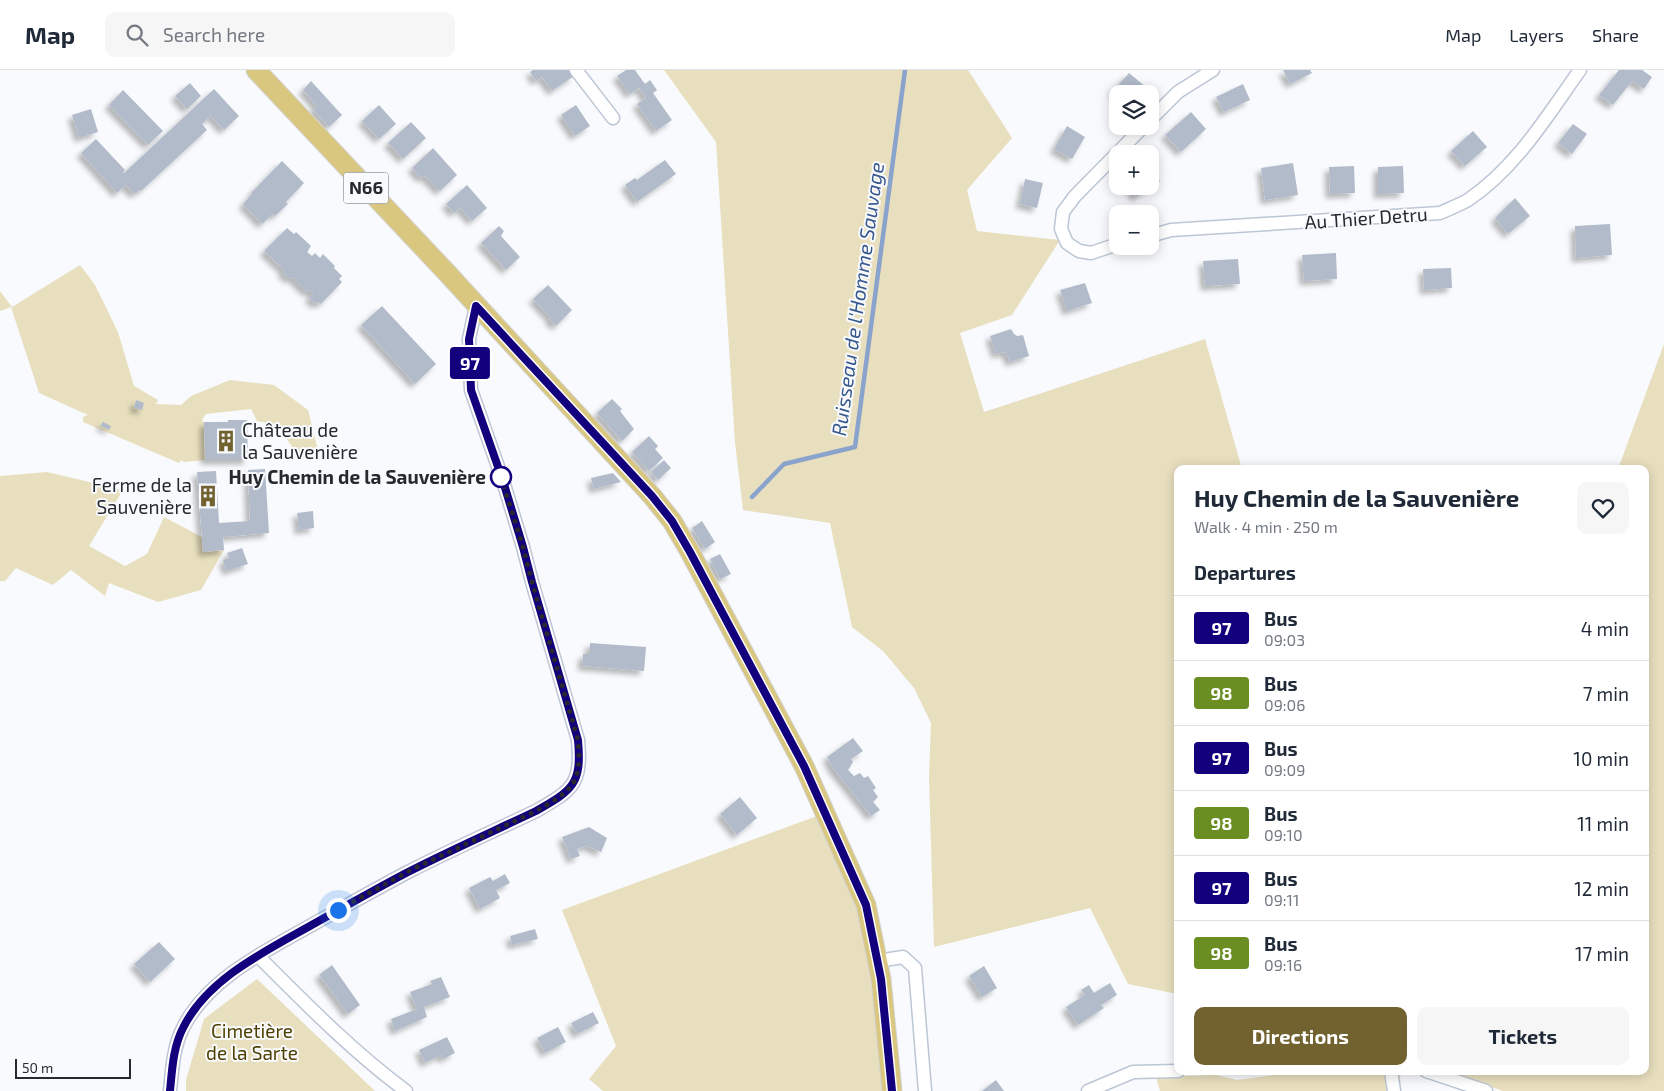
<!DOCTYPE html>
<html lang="en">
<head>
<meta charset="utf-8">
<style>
	body { margin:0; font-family:"Exo 2",sans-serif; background:#f6f6f7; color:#1f2937; height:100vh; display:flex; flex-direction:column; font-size:19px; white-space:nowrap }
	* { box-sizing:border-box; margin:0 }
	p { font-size:16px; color:#747a83 }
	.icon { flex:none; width:28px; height:28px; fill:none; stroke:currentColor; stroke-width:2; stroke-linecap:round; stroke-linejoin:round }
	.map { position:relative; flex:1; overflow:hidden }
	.panel { position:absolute; left:1174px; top:395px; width:475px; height:610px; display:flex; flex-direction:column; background:#fff; border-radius:10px; box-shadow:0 2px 12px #0003 }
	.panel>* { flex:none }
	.badge { padding:0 10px; border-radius:4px; font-size:18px; line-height:32px }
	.controls { position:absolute; left:1109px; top:15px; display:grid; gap:10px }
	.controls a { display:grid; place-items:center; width:50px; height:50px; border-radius:10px; background:#fff; box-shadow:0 2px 12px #0003; font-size:25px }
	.scale { position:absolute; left:15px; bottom:12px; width:116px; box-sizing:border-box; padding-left:5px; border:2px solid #262a2f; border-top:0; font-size:14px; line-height:18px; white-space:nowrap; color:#262a2f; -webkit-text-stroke:4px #f8fafd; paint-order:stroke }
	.you { position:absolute; width:25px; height:25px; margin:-12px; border:4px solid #fff; border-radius:50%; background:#1a73e8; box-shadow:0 0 0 8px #1a73e833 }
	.map>.badge { position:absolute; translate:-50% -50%; box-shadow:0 0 0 2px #fff }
	h2 { padding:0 20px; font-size:19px; line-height:45px }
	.round { display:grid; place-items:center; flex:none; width:52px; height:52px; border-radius:10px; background:#f6f6f7 }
	.overview { display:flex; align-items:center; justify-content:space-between; height:85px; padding:0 20px }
	h1 { font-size:24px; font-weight:700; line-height:38px }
	.cta { display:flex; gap:10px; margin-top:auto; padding:10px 20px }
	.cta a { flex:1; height:58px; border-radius:10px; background:#716230; color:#fff; font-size:20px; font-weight:700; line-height:58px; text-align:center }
	.cta a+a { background:#f6f6f7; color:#1f2937 }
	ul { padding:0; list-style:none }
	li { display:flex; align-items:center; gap:15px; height:65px; padding:0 20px; border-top:1px solid #e0e1e3 }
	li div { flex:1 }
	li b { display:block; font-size:19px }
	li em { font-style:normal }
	li .badge { min-width:55px; font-weight:700; text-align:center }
	header { display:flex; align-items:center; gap:30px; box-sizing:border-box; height:70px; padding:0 25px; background:#fff; border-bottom:1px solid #e0e1e3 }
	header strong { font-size:24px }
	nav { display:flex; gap:28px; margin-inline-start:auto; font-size:18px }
	.search { width:350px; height:45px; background:#f6f6f7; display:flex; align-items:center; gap:12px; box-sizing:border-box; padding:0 18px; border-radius:10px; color:#747a83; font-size:19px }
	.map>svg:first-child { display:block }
</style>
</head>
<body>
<header>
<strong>Map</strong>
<div class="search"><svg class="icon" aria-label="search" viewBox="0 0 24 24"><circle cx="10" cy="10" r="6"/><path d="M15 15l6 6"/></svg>Search here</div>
<nav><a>Map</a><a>Layers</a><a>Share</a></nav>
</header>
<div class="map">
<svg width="1664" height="1021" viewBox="0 0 1664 1021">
	<defs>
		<filter id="shadow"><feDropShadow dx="-4.5" dy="4.5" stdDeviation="2.5" flood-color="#0004"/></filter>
	</defs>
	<rect width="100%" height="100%" fill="#f8fafd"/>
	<path fill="#e8dfbe" d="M664,0H968L1012,68L967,120L977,161L1060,170L1012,245L960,263L984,342L1205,269L1242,399H1178L1177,924L1128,914L1090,838L934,877L929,707L931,653L914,618L883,581L852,557L830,453L743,440L735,372L716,72Z
		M80,195L95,215L118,262L134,316L158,330L156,334L181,335L191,326L230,310L274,315L308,340L318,380L300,388L277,355L257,351L251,339L206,344L202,350L204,352L205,390L184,392L181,390L179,393L83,352V347L88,345L39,323L11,237L0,241V221L12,237Z
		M1664,274V1021H1503L1443,1001H1645V399H1618Z
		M47,402L123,420L89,476L125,496L147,484L164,447L202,467L203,482L224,480L201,520L158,532L109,513L105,526L71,500L53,515L16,498L5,511H0V406Z
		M825,743L866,835L892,1021H603L589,1009L616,976L562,840Z
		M257,909L375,1021H186V1010L204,949Z
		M1303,1001H1399L1400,1004L1401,1021H1160L1156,1007L1216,1005L1237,1010Z"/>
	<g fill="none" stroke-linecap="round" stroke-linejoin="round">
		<path stroke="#8aa3cc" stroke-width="4.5" d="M752,427L784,394L855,377L905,0"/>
	</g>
	<path fill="#b2bbca" filter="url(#shadow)" d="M533,0H570L574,6L552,21L542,7L536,11L530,2Z
		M626,0H635L645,14L650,10L657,20L653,23L672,50L656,61L637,34L646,28L639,18L630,24L617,6Z
		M1283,0H1310L1312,3L1290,14Z
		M1619,0H1642L1652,7L1644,19L1632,11L1613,35L1599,25Z
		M1129,3L1146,17L1139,24H1118V26L1113,21Z
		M311,11L342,45L329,57L313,40L317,36L303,20Z
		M190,13L201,26L187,39L175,26Z
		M1243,14L1250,30L1224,42L1216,27Z
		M214,19L239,46L224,60L211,46L202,54L207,60L141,121L140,120L134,124L126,115L117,123L81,83L96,69L125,100L123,102L124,103Z
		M123,20L163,61L148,75L109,35Z
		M379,35L396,54L379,69L362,51Z
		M576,35L590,56L575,66L561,45Z
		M91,39L98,62L79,68L72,45Z
		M1191,42L1206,59L1181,82L1165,65Z
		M411,52L426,68L403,89L388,73Z
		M1573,54L1587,64L1572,84L1558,73Z
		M1067,56L1085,67L1072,89L1054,79Z
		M1473,61L1487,77L1465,96L1451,81Z
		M433,78L457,105L440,121L425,106L421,108L412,98Z
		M665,90L676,104L637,132L625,115L635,108L637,110Z
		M282,91L304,113L286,132L288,134L275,146L273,144L262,154L243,134L252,124L251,123Z
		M1293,93L1298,125L1265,130L1261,98Z
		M1354,96L1355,123L1330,124L1329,97Z
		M1403,96L1404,123L1378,124V97Z
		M1150,97L1160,111L1136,127L1129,116H1150Z
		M1025,109L1043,113L1037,138L1020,134Z
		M467,115L487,138L472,151L460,138L454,143L446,134Z
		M1515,128L1530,146L1508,164L1495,148Z
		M1610,154L1612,185L1576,188L1575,156Z
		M499,156L504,161L501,166L520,187L506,200L481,173Z
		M287,158L294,164L296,162L311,176L307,182L312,186L315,183L320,188L323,184L335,196L334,198L342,206L339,209L342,212L321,234L318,232L316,234L309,228L313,224L309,220L307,222L292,207L289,209L282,202L284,200L264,181Z
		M1336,183L1337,209L1304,211L1302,185Z
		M1238,189L1240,214L1205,216L1203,191Z
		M1451,198L1452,218L1424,220L1423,199Z
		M1085,213L1092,233L1067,241L1060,220Z
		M548,215L572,240L556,256L549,249L551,248L533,229Z
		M382,236L436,294L415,314L361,255Z
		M1011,259L1014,264L1017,266L1023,265L1029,286L1010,292L1007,284L1004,282L996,284L990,266Z
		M612,329L622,339L620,341L634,359L622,371L597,343Z
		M136,330L144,333L142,340L134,338Z
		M228,350H247L248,390H205L204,352H228Z
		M103,352L111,356L109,360L100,356Z
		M649,366L658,376L655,379L663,388L649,401L632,382Z
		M664,390L671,398L658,410L651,402Z
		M265,399L269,463L223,467L224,480L203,482L197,402L216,401L219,453L250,451L248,400Z
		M613,403L621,412L594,419L591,408Z
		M313,441L314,458L299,460L297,443Z
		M702,451L715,472L705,479L692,458Z
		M242,478L248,494L227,501L223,490L229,488L227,483Z
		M720,484L731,504L720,509L710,489Z
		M590,573L646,577L644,601L582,596L583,584H589Z
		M853,668L863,681L851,689L853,692L848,700L854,706L860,703L864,708L868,706L876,718L873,720L878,727L873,732L880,740L871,746L832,697V696L827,687Z
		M740,727L757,748L737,765L720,744Z
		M589,757L607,768L601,782L587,776L577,779L580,786L571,789L562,767Z
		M505,804L510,813L496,820L500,828L480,839L469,818L490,807L493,811Z
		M535,859L538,869L512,875L510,866Z
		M159,872L175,889L150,912L134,894Z
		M332,895L360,935L348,944L319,905Z
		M984,896L997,918L982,927L969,906Z
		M441,907L450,927L424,937L427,947L395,961L391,949L417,939L410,922L432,914L430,911Z
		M1110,913L1117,925L1101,935L1104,938L1078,955L1066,937L1085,925L1081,920L1089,915L1094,923Z
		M593,942L599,953L577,964L571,953Z
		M558,957L566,972L545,983L537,968Z
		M447,967L455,983L443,989L441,985L425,993L419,980Z
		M996,1010L1004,1021H982Z"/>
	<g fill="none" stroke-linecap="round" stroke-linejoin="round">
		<g stroke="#bcc6d5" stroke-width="15">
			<path id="street" d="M576,0L613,48
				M1150,50L1178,22L1213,0
				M1150,166L1171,160L1440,143C1449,139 1459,135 1468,130C1516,98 1547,46 1580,0
				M1118,174L1091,183L1079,181L1067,173L1061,159L1063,142L1075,126L1144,56
				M258,886C305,933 352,981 406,1021
				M878,891L903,887L915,898L925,1021
				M1391,1001L1394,1021
				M1426,1001L1486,1021
				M170,1021C172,1001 173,977 183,958C208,907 270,879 317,852C348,835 379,817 410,801C451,780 494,761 536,741C573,720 582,714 578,670L532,512L523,477L503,411L471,320L469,269L476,236
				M1088,1021L1133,1002L1178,1001"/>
		</g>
		<g stroke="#d4d4d5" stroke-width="21">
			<path id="primary" d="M256,0L448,204L652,426L672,451L690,482L804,696L866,835L881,909L892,1021"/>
		</g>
		<use href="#street" stroke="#fff" stroke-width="12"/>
		<use href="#primary" stroke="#d9c67f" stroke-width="19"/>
	</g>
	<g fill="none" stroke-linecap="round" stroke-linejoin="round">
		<g stroke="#fff" stroke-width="11">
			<path id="line" d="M170,1021C172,1001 173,977 183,958C208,907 270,879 317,852C348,835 379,817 410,801C451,780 494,761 536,741C573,720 582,714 578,670L532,512L523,477L503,411L471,320L469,269L476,236L652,426L672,451L690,482L804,696L866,835L881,909L892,1021"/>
		</g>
		<use href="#line" stroke="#13007c" stroke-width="8"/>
		<path stroke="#262a2f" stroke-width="5" stroke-dasharray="0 9" d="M338,840L411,800L536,741C573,720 582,714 578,670L532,512L523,477L501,407"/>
	</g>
	<defs>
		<g id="building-bare" transform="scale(1.725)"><path d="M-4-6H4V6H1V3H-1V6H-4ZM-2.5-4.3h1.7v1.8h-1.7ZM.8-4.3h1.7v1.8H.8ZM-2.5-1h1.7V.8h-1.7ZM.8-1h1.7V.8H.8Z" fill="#716230" stroke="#f8fafd" stroke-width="2.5" paint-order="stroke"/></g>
	</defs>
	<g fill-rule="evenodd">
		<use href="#building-bare" x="226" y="371"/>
		<use href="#building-bare" x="208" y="426"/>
	</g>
	<circle fill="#fff" stroke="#13007c" stroke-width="2.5" cx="501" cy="407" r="10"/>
	<g text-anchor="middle" stroke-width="4" stroke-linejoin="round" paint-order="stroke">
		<rect fill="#f8fafd" stroke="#65686d" stroke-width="1" x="343.5" y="102.5" width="45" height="31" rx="4"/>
		<g font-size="18" font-weight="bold" fill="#262a2f">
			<text x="366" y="124">N66</text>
		</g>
		<g font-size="19" fill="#262a2f" stroke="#f8fafd">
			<text transform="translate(1366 148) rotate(-4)" y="7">Au Thier Detru</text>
		</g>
		<g font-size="19" fill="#262a2f" stroke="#f8fafd" text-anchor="start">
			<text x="242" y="367">Château de<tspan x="242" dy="22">la Sauvenière</tspan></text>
			<text x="192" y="422" text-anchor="end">Ferme de la<tspan x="192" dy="22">Sauvenière</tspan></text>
		</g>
		<g font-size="19" font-weight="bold" fill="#262a2f" stroke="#f8fafd" text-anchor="end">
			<text x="486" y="414">Huy Chemin de la Sauvenière</text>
		</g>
		<g font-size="19" fill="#4e3f00" stroke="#f8fafd">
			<text x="252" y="968">Cimetière<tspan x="252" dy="22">de la Sarte</tspan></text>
		</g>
		<g font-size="20" font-style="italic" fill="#35578c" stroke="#f8fafd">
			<text transform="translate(858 229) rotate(-82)" y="7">Ruisseau de l'Homme Sauvage</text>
		</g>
	</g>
</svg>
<div class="controls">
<a><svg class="icon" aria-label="layers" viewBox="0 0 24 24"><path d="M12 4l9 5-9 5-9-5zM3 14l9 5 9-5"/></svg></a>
<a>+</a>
<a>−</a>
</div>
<div class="scale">50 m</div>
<div class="you" style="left:338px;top:840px"></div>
<b class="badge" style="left:470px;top:293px;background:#13007c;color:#fff">97</b>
<section class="panel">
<div class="overview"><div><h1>Huy Chemin de la Sauvenière</h1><p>Walk · 4 min · 250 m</p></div><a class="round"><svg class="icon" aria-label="heart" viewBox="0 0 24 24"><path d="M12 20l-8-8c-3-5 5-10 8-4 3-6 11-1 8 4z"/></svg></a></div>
<h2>Departures</h2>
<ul>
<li><span class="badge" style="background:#13007c;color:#fff">97</span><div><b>Bus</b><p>09:03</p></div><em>4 min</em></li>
<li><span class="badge" style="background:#6b8e23;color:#fff">98</span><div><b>Bus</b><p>09:06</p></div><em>7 min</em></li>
<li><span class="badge" style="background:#13007c;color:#fff">97</span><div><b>Bus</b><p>09:09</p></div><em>10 min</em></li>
<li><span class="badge" style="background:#6b8e23;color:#fff">98</span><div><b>Bus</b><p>09:10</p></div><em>11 min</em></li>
<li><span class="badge" style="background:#13007c;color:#fff">97</span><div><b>Bus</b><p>09:11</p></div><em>12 min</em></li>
<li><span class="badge" style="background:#6b8e23;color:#fff">98</span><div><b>Bus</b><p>09:16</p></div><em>17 min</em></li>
</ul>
<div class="cta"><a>Directions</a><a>Tickets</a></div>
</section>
</div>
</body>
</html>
